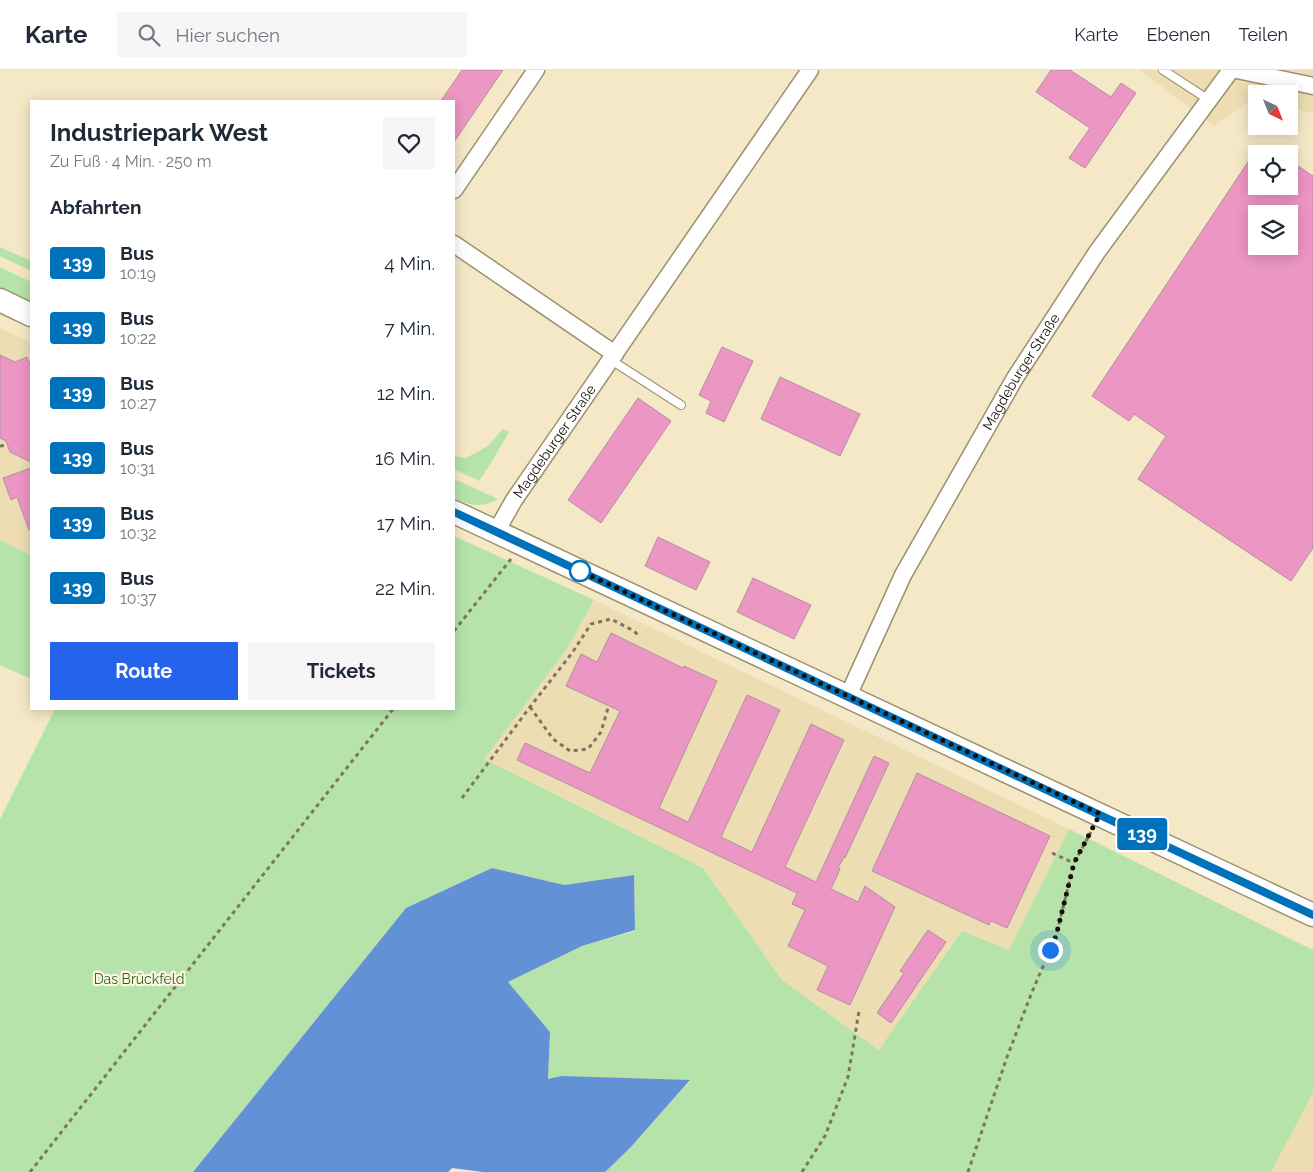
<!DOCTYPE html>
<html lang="de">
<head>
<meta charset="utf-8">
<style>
	body { margin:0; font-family:Raleway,sans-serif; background:#f6f6f7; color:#1f2937; height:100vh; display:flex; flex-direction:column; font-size:19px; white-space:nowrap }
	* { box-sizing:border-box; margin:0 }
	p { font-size:16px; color:#747a83 }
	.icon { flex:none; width:28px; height:28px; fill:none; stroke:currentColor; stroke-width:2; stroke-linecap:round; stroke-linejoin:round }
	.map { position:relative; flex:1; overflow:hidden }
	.side { position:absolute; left:30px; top:30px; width:425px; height:610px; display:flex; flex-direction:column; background:#fff; border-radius:0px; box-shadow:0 2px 12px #0003 }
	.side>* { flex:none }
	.badge { padding:0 10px; border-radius:4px; font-size:18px; line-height:32px }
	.needle { width:32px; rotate:137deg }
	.fabs { position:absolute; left:1248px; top:15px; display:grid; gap:10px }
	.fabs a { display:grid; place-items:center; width:50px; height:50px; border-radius:0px; background:#fff; box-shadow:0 2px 12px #0003; font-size:25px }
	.you { position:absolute; width:25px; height:25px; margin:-12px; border:4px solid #fff; border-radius:50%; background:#1a73e8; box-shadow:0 0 0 8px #1a73e833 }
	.map>.badge { position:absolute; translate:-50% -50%; box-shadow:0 0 0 2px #fff }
	h2 { padding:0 20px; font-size:19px; line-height:45px }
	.round { display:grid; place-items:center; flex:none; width:52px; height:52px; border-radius:0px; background:#f6f6f7 }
	.headline { display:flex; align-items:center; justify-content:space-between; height:85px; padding:0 20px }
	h1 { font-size:24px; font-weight:700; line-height:38px }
	.button { display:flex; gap:10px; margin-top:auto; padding:10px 20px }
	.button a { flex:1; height:58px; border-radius:0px; background:#2563eb; color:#fff; font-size:20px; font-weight:700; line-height:58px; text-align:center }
	.button a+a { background:#f6f6f7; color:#1f2937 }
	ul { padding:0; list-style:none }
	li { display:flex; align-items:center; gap:15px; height:65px; padding:0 20px }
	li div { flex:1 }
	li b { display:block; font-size:19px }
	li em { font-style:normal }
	li .badge { min-width:55px; font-weight:700; text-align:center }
	header { display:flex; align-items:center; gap:30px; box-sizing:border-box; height:70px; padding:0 25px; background:#fff; border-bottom:1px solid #e0e1e3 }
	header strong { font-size:24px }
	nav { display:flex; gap:28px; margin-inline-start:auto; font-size:18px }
	.search { width:350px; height:45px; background:#f6f6f7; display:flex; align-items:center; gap:12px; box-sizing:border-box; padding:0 18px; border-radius:0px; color:#747a83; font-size:19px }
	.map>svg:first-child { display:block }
</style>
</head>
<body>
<header>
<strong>Karte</strong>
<div class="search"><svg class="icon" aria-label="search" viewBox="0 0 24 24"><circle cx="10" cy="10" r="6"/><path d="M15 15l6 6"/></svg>Hier suchen</div>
<nav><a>Karte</a><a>Ebenen</a><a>Teilen</a></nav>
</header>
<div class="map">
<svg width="1313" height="1102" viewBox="0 0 1313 1102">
	<rect width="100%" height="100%" fill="#f5e8c6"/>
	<path fill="#ecddb3" d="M1140,0H1313V44L1289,35V24H1256V33H1246L1214,56Z
		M0,258L31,273V485L0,470Z
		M594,530L1069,759L1009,880L962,861L880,980L782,910L703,798L483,689L567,579Z
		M1313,1023V1102H1271Z"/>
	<path fill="#b5e3aa" d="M0,177L31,191V201L0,186Z
		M0,197L31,212V233L0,218Z
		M503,359L509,362L489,396L479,411L454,399V386L466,388L488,376Z
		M454,409L498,429C482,438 470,436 454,428Z
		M454,466L594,530L567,579L484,689L703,798L782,910L879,980L962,861L1009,880L1069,759L1313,880V1023L1271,1102H605L630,1078L690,1011L561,1006L548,1009L550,962L508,912L582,876L635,861L634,805L564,815L492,798L406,838L193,1102H0V749L55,639H454Z
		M0,470L31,485V609L0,595Z"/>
	<path fill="#6291d6" d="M492,798L564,815L634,805L635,860L582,876L508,912L550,962L548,1009L561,1006L690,1010L630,1078L605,1102H483L452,1098L448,1102H193L406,838Z"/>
	<path fill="#ec96c3" stroke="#b290a1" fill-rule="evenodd" d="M462,0H503L454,72V31H441Z
		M1051,0H1070L1111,27L1121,13L1136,23L1085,98L1069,88L1090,58L1036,22Z
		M1256,80V116H1289V90L1313,106V478L1291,511L1138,409L1166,366L1134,344L1129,351L1092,326ZM1256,144H1289V176H1256Z
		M722,277L753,291L724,352L706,343L711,331L699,325Z
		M0,285L15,292L27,287L31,297V392L10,382L6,371L0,368Z
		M780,307L860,344L840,386L761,349Z
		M638,328L671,351L601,453L568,430Z
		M31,398V460H29L17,427L11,430L3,408Z
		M658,467L710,492L696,520L645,496Z
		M753,508L811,535L794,569L737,542Z
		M611,563L683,598L684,596L717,611L659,738L688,752L747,625L780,640L721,767L752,782L811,654L844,670L785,797L816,812L874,686L889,693L845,788L844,787L838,798L840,799L831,819L858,832L865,816L895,837L850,935L817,920L828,896L788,876L805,840L792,834L797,823L517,690L525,673L590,703L620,641L566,616L581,584L597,592Z
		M917,703L1050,766L1007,858L991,851L989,855L872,801Z
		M928,860L946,872L891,953L877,943L904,903L900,901Z"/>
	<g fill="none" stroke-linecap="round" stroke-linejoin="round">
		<g stroke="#9b906f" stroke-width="10">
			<path id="lane" d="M1163,0L1209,30
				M611,290L681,335"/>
		</g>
		<g stroke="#9b906f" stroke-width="19">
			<g id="street">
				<path d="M1237,0L1313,16"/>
				<path d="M454,120L536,0"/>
				<path d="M454,174L615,284"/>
				<path id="s1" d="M496,462L514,430L810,0"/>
				<path id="s2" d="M848,626L903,505L1015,308L1097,182L1231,0"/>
			</g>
		</g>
		<g stroke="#9b906f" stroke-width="25">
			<path id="secondary" d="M0,230L31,245
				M454,442L1313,845"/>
		</g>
		<path stroke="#7d755e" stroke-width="3" stroke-dasharray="4 4" stroke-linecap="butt" d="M0,376L7,375
			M454,561L511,489
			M530,637L553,669L570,681L588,679L601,662L608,638
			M462,728L530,637L572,583L591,554L611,549L634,561L640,567
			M1052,783L1074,793
			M30,1102L393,639
			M802,1102L825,1066L848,1007L859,941
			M968,1102L1007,987L1032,922L1056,866L1074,793L1091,762"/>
		<use href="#lane" stroke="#fff" stroke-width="8"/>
		<use href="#street" stroke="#fff" stroke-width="16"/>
		<use href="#secondary" stroke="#fff" stroke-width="22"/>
	</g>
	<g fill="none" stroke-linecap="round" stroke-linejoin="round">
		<g stroke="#fff" stroke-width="11">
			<path id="line" d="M454,442L1313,845"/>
		</g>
		<use href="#line" stroke="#0072bc" stroke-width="8"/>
		<path stroke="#141004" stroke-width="5" stroke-dasharray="0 9" d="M580,501L578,500L1100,744L1074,793L1056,866L1050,880"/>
	</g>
	<circle fill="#fff" stroke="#0072bc" stroke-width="2.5" cx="580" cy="501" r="10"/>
	<g text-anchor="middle" stroke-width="4.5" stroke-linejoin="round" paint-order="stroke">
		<g font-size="14" fill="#141004" stroke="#fdf6e1">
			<text dy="5" stroke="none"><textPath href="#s2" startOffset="368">Magdeburger Straße</textPath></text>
			<text dy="5" stroke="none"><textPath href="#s1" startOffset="108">Magdeburger Straße</textPath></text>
		</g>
		<g font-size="14" fill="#2d641e" stroke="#fdf6e1">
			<text x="139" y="914">Das Brückfeld</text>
		</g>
	</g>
</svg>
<div class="fabs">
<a><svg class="needle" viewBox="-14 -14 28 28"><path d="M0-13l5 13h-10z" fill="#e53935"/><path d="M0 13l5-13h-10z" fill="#747a83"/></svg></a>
<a><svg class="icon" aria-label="locate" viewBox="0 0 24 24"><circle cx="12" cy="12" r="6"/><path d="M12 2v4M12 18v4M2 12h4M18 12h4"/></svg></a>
<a><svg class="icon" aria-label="layers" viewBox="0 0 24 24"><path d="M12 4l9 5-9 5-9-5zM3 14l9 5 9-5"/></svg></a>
</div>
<div class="you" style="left:1050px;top:880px"></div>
<b class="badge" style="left:1142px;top:764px;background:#0072bc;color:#fff">139</b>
<section class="side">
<div class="headline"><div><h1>Industriepark West</h1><p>Zu Fuß · 4 Min. · 250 m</p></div><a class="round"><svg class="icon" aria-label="heart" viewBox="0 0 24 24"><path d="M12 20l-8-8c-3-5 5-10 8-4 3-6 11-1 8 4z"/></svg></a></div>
<h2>Abfahrten</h2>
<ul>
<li><span class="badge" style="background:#0072bc;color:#fff">139</span><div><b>Bus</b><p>10:19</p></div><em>4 Min.</em></li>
<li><span class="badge" style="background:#0072bc;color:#fff">139</span><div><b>Bus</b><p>10:22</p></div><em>7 Min.</em></li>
<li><span class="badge" style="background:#0072bc;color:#fff">139</span><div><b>Bus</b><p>10:27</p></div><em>12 Min.</em></li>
<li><span class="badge" style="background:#0072bc;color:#fff">139</span><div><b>Bus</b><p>10:31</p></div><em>16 Min.</em></li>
<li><span class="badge" style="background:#0072bc;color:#fff">139</span><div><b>Bus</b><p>10:32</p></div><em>17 Min.</em></li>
<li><span class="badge" style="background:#0072bc;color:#fff">139</span><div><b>Bus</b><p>10:37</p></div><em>22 Min.</em></li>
</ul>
<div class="button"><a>Route</a><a>Tickets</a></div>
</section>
</div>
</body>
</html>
